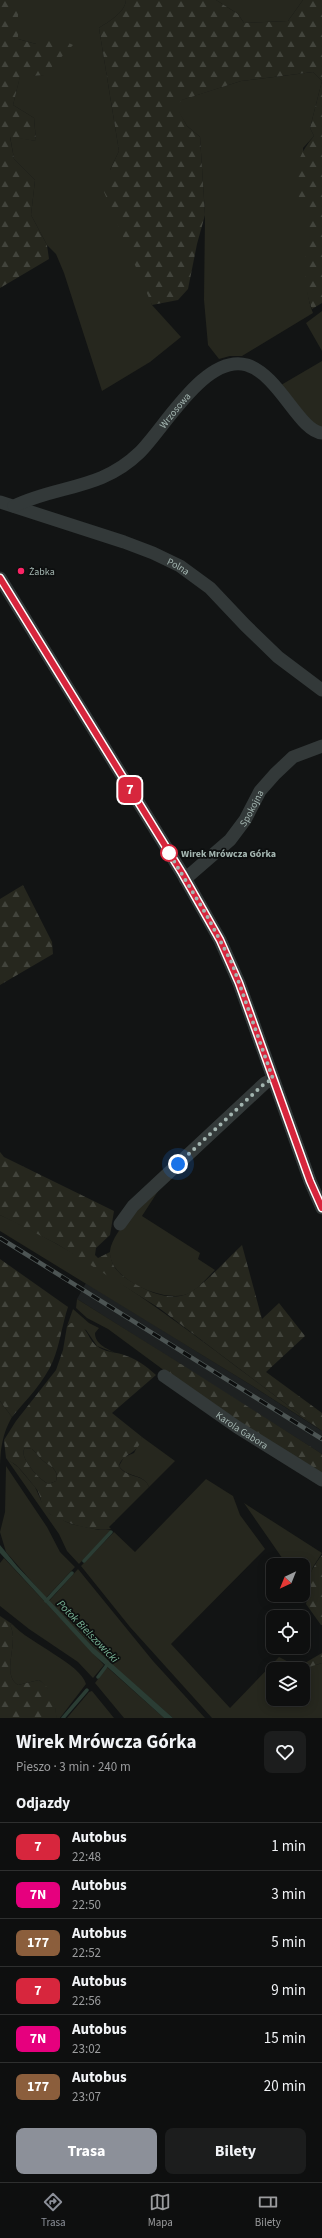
<!DOCTYPE html>
<html lang="pl">
<head>
<meta charset="utf-8">
<style>
	body { margin:0; font-family:"Source Sans 3",sans-serif; background:#1c1d1d; color:#f1f3f6; height:100vh; display:flex; flex-direction:column; font-size:15px; white-space:nowrap }
	* { box-sizing:border-box; margin:0 }
	p { font-size:13px; color:#9b9c9e }
	.icon { flex:none; width:22px; height:22px; fill:none; stroke:currentColor; stroke-width:2; stroke-linecap:round; stroke-linejoin:round }
	.map { position:relative; height:1718px; overflow:hidden }
	.drawer { display:flex; flex-direction:column; background:#0e0f0f; flex:1 }
	.drawer>* { flex:none }
	.badge { padding:0 8px; border-radius:6px; font-size:14px; line-height:26px }
	.needle { width:26px; rotate:223deg }
	.controls { position:absolute; left:266px; top:1558px; display:grid; gap:8px }
	.controls a { display:grid; place-items:center; width:44px; height:44px; border-radius:8px; background:#0e0f0f; box-shadow:0 2px 10px #0003,0 0 0 1px #2e2f2f; font-size:20px }
	.you { position:absolute; width:20px; height:20px; margin:-10px; border:3px solid #fff; border-radius:50%; background:#1a73e8; box-shadow:0 0 0 6px #1a73e833 }
	.map>.badge { position:absolute; translate:-50% -50%; box-shadow:0 0 0 2px #fff }
	h2 { padding:0 16px; font-size:15px; line-height:36px }
	.round { display:grid; place-items:center; flex:none; width:42px; height:42px; border-radius:8px; background:#1c1d1d }
	.overview { display:flex; align-items:center; justify-content:space-between; height:68px; padding:0 16px }
	h1 { font-size:19px; font-weight:700; line-height:30px }
	.cta { display:flex; gap:8px; margin-top:auto; padding:8px 16px }
	.cta a { flex:1; height:46px; border-radius:8px; background:#8c9099; color:#fff; font-size:16px; font-weight:700; line-height:46px; text-align:center }
	.cta a+a { background:#1c1d1d; color:#f1f3f6 }
	ul { padding:0; list-style:none }
	li { display:flex; align-items:center; gap:12px; height:48px; padding:0 16px; border-top:1px solid #2e2f2f }
	li div { flex:1 }
	li b { display:block; font-size:15px }
	li em { font-style:normal }
	li .badge { min-width:44px; font-weight:700; text-align:center }
	.menu { display:flex; justify-content:space-around; align-items:center; height:56px; border-top:1px solid #2e2f2f; background:#0e0f0f; font-size:11px; color:#9b9c9e }
	.menu a { display:grid; justify-items:center; gap:2px }
	.menu .current { color:#8c9099 }
	.map>svg:first-child { display:block }
</style>
</head>
<body>
<div class="map">
<svg width="322" height="1718" viewBox="0 0 322 1718">
	<defs>
		<pattern id="forest-firs" width="22" height="20" patternUnits="userSpaceOnUse"><rect width="22" height="20" fill="#26271e"/><path d="M5 1l3.5 6h-7zM16 11l3.5 6h-7z" fill="#42443c"/></pattern>
	</defs>
	<rect width="100%" height="100%" fill="#121414"/>
	<path fill="#1e2121" d="M86,1283L251,1385L322,1431V1454L77,1299Z"/>
	<path fill="#26271e" fill-rule="evenodd" d="M18,0H126C125,13 108,22 99,28L119,151L110,170L152,305L181,337L150,362L102,391L64,273L56,254L47,245L31,215L35,180L14,159L10,136L36,141L34,118L13,105L20,76L44,75L36,44L18,39Z
		M216,0H317H303L288,21L244,23L238,14Z
		M313,72L322,81L310,128L314,136L303,148C305,167 309,187 310,206C312,243 299,277 313,313L242,356H230L219,359L208,345L204,300L205,215L200,137L187,126L175,106L181,100L241,81Z
		M322,311V351L306,323Z
		M322,361V430L317,429L281,385Z
		M164,1182L142,1216L200,1253L198,1259L215,1270C206,1279 196,1292 184,1295C161,1301 108,1279 110,1251C113,1229 148,1198 164,1182Z
		M0,1215C118,1269 217,1354 321,1430L251,1385L0,1231Z
		M77,1299L181,1364H177L169,1374L108,1329L87,1318L76,1308Z
		M73,1309L89,1323L99,1328L95,1333C95,1344 106,1348 115,1353L97,1346L86,1330L69,1324L67,1326Z
		M0,1401L12,1417C0,1438 0,1456 0,1481Z
		M142,1437L175,1461L149,1487C144,1473 126,1478 119,1466L124,1457L134,1453Z
		M25,1448L32,1449C36,1452 38,1456 41,1459C48,1466 60,1468 56,1481L49,1484C41,1482 17,1456 25,1448Z
		M6,1458L18,1467L35,1487L45,1509L50,1514L71,1524L99,1530H111L79,1564L67,1551L59,1534Z
		M6,1466L47,1527L60,1552L75,1567L46,1598L6,1552L0,1532L5,1512Z
		M206,1479L233,1496L240,1515L265,1549L171,1644L230,1708L279,1657C296,1666 304,1669 322,1663V1718H212L130,1627L81,1566L114,1532L135,1552ZM273,1669H303V1699H273Z
		M244,1503L322,1553L313,1567L305,1592L303,1589V1565H287Z
		M4,1558L104,1665L93,1678L78,1662L29,1629L0,1606V1563Z
		M78,1569L153,1661L205,1718H173L104,1658L49,1601Z
		M12,1624C29,1643 81,1664 86,1684L60,1718H56C57,1706 49,1687 39,1680L18,1685C0,1673 20,1643 10,1625Z
		M107,1667L164,1718H124L95,1683Z
		M92,1691L114,1718H67L89,1692Z"/>
	<path fill="url(#forest-firs)" fill-rule="evenodd" d="M0,0H18V39L36,44L50,34L73,45L44,75L20,77L13,105L34,118L36,141L10,137L14,159L35,180L31,215L47,245L49,259L0,288Z
		M126,0H216L238,14L244,23L288,21L303,0H322V81L313,72L241,81L182,100L176,106L187,126L200,137L205,215L197,244L188,289L178,300L152,305L104,192L110,170L119,151L99,28C108,22 125,13 126,0Z
		M322,81V303L312,309C299,278 308,239 310,207L299,202C296,172 293,161 314,136L310,128Z
		M23,885L52,942L53,954L0,985V899Z
		M0,1152L4,1157L114,1211L110,1235L96,1248L95,1255L98,1258L110,1252C111,1268 121,1276 135,1284C149,1292 168,1300 184,1295C199,1291 229,1257 242,1245L262,1319L279,1303L305,1336L266,1372L322,1413V1431L159,1308L57,1244L0,1215Z
		M0,1259L68,1307C62,1325 60,1344 53,1361C44,1382 27,1399 12,1417L0,1401Z
		M71,1323C87,1322 87,1339 97,1346C105,1352 113,1352 121,1354C135,1358 145,1365 156,1375L112,1413L142,1437C139,1455 122,1453 119,1466C126,1479 144,1473 149,1487L109,1527L111,1529C97,1533 53,1521 44,1509C40,1501 41,1493 34,1486C29,1480 24,1473 18,1467C15,1463 9,1462 6,1458L4,1440L16,1421L56,1370L63,1350L67,1326ZM25,1448L32,1449C36,1452 38,1456 41,1459C48,1466 60,1468 56,1481L49,1484C41,1482 17,1456 25,1448Z
		M174,1364H181L322,1454V1477L169,1374Z
		M322,1555V1625H321L306,1604C308,1598 305,1595 305,1589C306,1579 316,1562 322,1555Z
		M0,1616L12,1624L10,1625C20,1643 0,1673 18,1685L39,1680C51,1688 57,1704 56,1718H0Z
		M322,1653V1663L309,1667H298Z"/>
	<path fill="#2b3d34" d="M0,1545L17,1566L93,1647L173,1718H164L92,1653L0,1553Z"/>
	<g fill="none" stroke-linecap="round" stroke-linejoin="round">
		<path stroke="#2b3d34" stroke-width="3.5" d="M84,1561L111,1532
			M46,1601L72,1573
			M98,1677L107,1665
			M63,1718L87,1690"/>
		<g stroke="#333939" stroke-width="13">
			<path id="s1" d="M0,502L124,542L153,553L180,566L210,588L245,625L278,657L322,690"/>
			<path id="s2" d="M14,506C57,485 101,490 139,453C164,429 205,353 247,365C279,375 300,432 322,433"/>
			<path d="M0,578L182,873L220,940L239,983L310,1181L322,1208"/>
			<path id="s3" d="M185,879L230,840L245,820L260,791L275,774L293,757L322,746"/>
			<path d="M120,1224L133,1206L265,1083L273,1079"/>
			<path id="s4" d="M164,1376L237,1427L322,1480"/>
		</g>
		<g stroke="#4c5453" stroke-width="4.5">
			<path id="rail" d="M0,1238L322,1439"/>
		</g>
		<use href="#rail" stroke="#0d0f0f" stroke-width="3" stroke-dasharray="9" stroke-linecap="butt"/>
	</g>
	<g fill="none" stroke-linecap="round" stroke-linejoin="round">
		<g stroke="#fff" stroke-width="9">
			<path id="line" d="M0,578L182,873L220,940L239,983L310,1181L322,1208"/>
		</g>
		<use href="#line" stroke="#d7263d" stroke-width="6"/>
		<path stroke="#a3b5b0" stroke-width="4" stroke-dasharray="0 7.2" d="M169,853L166,848L206,914L232,963L273,1079L265,1083L178,1164"/>
	</g>
	<circle fill="#fb2465" stroke="#0d0f0f" stroke-width="1.5" cx="21" cy="571" r="4"/>
	<circle fill="#fff" stroke="#d7263d" stroke-width="2" cx="169" cy="853" r="8"/>
	<g text-anchor="middle" stroke-width="3.5" stroke-linejoin="round" paint-order="stroke">
		<g font-size="10" fill="#a3b5b0" stroke="#0d0f0f">
			<text dy="4" stroke="none"><textPath href="#s2" startOffset="193">Wrzosowa</textPath></text>
			<text dy="4" stroke="none"><textPath href="#s1" startOffset="190">Polna</textPath></text>
			<text dy="4" stroke="none"><textPath href="#s3" startOffset="98">Spokojna</textPath></text>
			<text dy="4" stroke="none"><textPath href="#s4" startOffset="95">Karola Gabora</textPath></text>
		</g>
		<g font-size="10" fill="#a3b5b0" stroke="#0d0f0f" text-anchor="start">
			<text x="29" y="575">Żabka</text>
		</g>
		<g font-size="10" font-weight="bold" fill="#a3b5b0" stroke="#0d0f0f" text-anchor="start">
			<text x="181" y="857">Wirek Mrówcza Górka</text>
		</g>
		<g font-size="11" font-style="italic" fill="#78b395" stroke="#0d0f0f">
			<text transform="translate(88 1631) rotate(46)" y="4">Potok Bielszowicki</text>
		</g>
	</g>
</svg>
<div class="controls">
<a><svg class="needle" viewBox="-14 -14 28 28"><path d="M0-13l5 13h-10z" fill="#e53935"/><path d="M0 13l5-13h-10z" fill="#9b9c9e"/></svg></a>
<a><svg class="icon" aria-label="locate" viewBox="0 0 24 24"><circle cx="12" cy="12" r="6"/><path d="M12 2v4M12 18v4M2 12h4M18 12h4"/></svg></a>
<a><svg class="icon" aria-label="layers" viewBox="0 0 24 24"><path d="M12 4l9 5-9 5-9-5zM3 14l9 5 9-5"/></svg></a>
</div>
<div class="you" style="left:178px;top:1164px"></div>
<b class="badge" style="left:130px;top:790px;background:#d7263d;color:#fff">7</b>
</div>
<section class="drawer">
<div class="overview"><div><h1>Wirek Mrówcza Górka</h1><p>Pieszo · 3 min · 240 m</p></div><a class="round"><svg class="icon" aria-label="heart" viewBox="0 0 24 24"><path d="M12 20l-8-8c-3-5 5-10 8-4 3-6 11-1 8 4z"/></svg></a></div>
<h2>Odjazdy</h2>
<ul>
<li><span class="badge" style="background:#d7263d;color:#fff">7</span><div><b>Autobus</b><p>22:48</p></div><em>1 min</em></li>
<li><span class="badge" style="background:#e6007e;color:#fff">7N</span><div><b>Autobus</b><p>22:50</p></div><em>3 min</em></li>
<li><span class="badge" style="background:#8b5e3c;color:#fff">177</span><div><b>Autobus</b><p>22:52</p></div><em>5 min</em></li>
<li><span class="badge" style="background:#d7263d;color:#fff">7</span><div><b>Autobus</b><p>22:56</p></div><em>9 min</em></li>
<li><span class="badge" style="background:#e6007e;color:#fff">7N</span><div><b>Autobus</b><p>23:02</p></div><em>15 min</em></li>
<li><span class="badge" style="background:#8b5e3c;color:#fff">177</span><div><b>Autobus</b><p>23:07</p></div><em>20 min</em></li>
</ul>
<div class="cta"><a>Trasa</a><a>Bilety</a></div>
</section>
<nav class="menu">
<a class="current"><svg class="icon" aria-label="directions" viewBox="0 0 24 24"><path d="M12 3l9 9-9 9-9-9zM9 14v-3h6M13 9l2 2-2 2"/></svg>Trasa</a>
<a><svg class="icon" aria-label="map" viewBox="0 0 24 24"><path d="M3 6l6-2 6 2 6-2v14l-6 2-6-2-6 2zM9 4v14M15 6v14"/></svg>Mapa</a>
<a><svg class="icon" aria-label="tickets" viewBox="0 0 24 24"><path d="M3 7h18v10H3zM15 7v10"/></svg>Bilety</a>
</nav>
</body>
</html>
